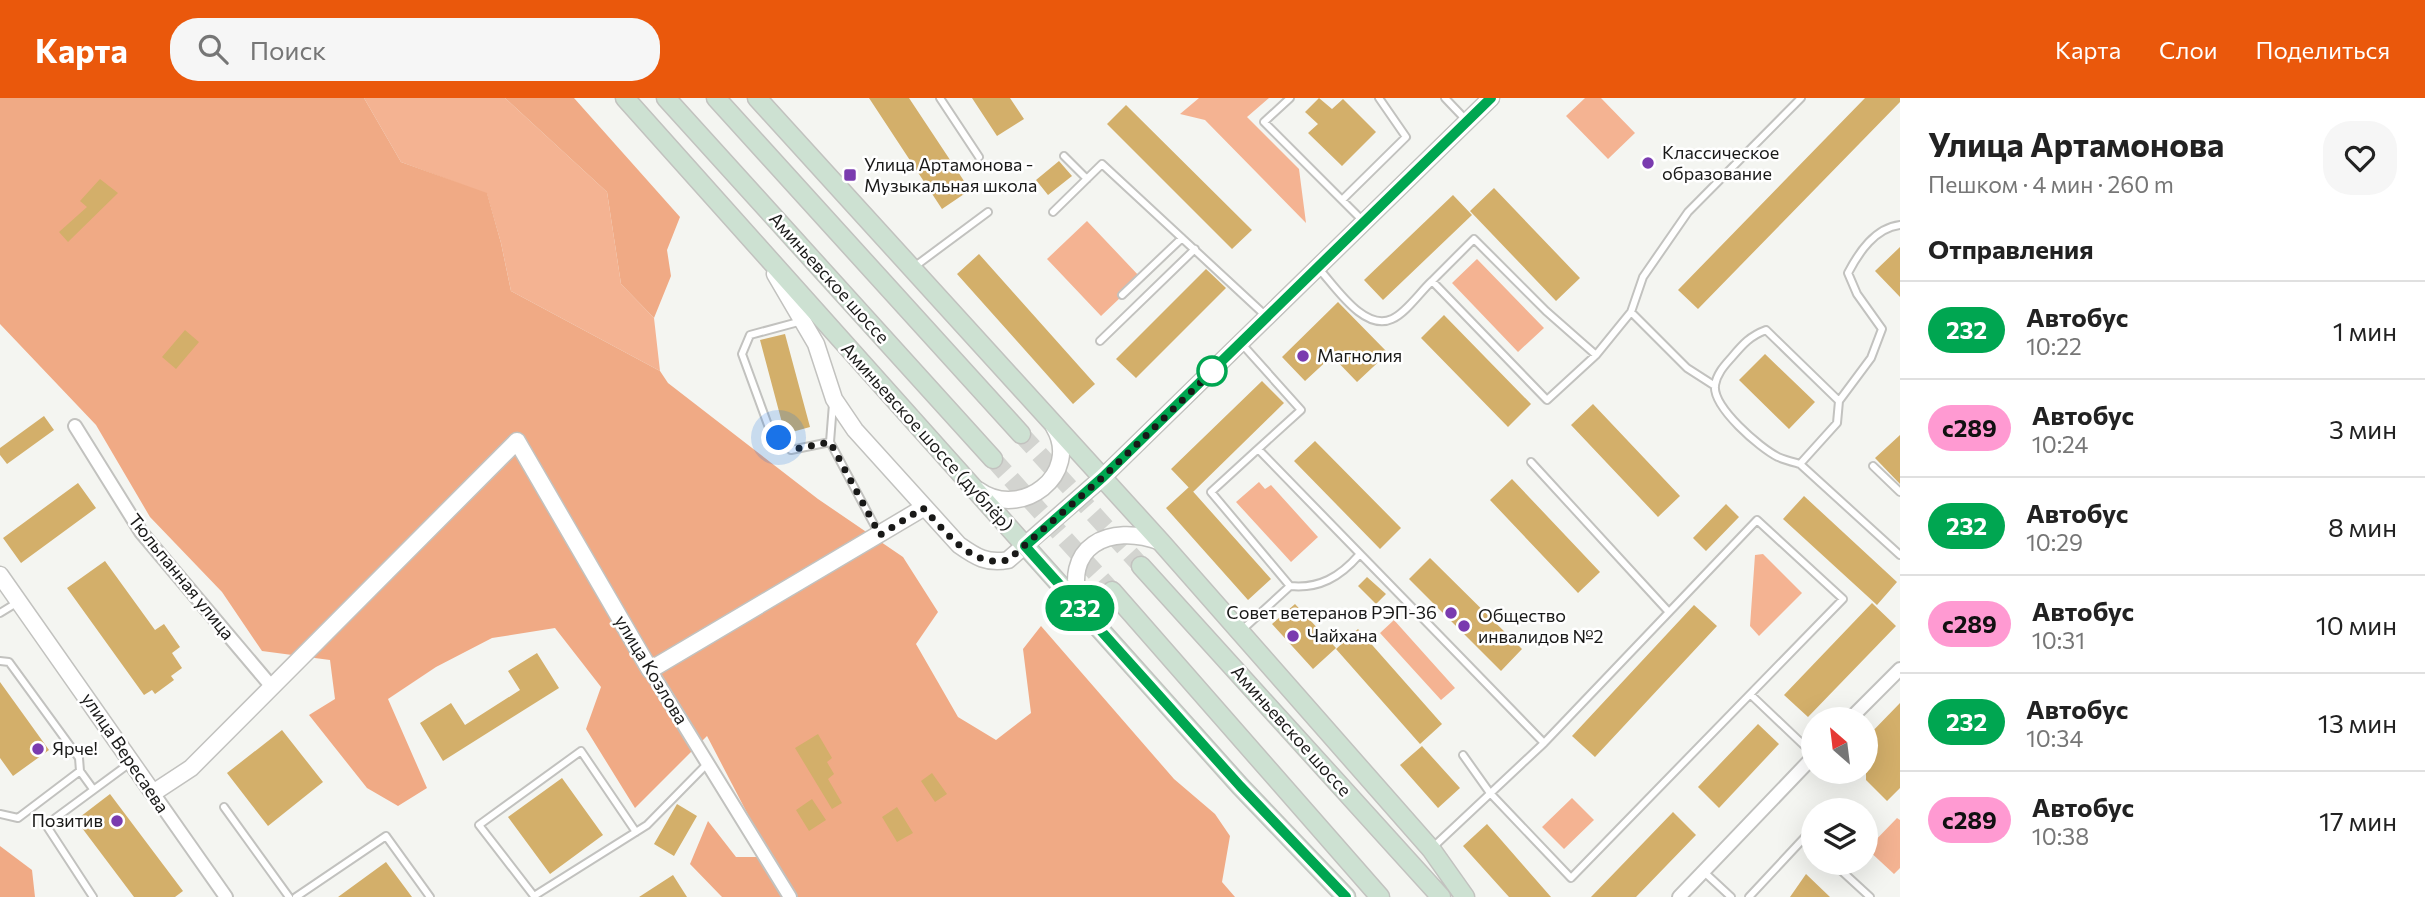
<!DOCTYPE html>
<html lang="ru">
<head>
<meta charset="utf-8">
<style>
	body { margin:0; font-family:Commissioner,sans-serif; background:#f6f6f6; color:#222; height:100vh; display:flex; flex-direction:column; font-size:26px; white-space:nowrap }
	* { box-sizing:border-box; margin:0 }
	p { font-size:23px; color:#767676 }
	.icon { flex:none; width:38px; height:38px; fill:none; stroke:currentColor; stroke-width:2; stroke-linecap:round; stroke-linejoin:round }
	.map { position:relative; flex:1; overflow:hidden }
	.panel { display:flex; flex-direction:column; background:#fff; width:525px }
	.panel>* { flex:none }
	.badge { padding:0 14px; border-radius:23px; font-size:24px; line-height:46px }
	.needle { width:46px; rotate:332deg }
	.controls { position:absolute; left:1801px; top:609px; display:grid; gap:14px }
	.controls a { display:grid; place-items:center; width:77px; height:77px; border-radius:50%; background:#fff; box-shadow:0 7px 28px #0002; font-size:35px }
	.you { position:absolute; width:35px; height:35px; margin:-18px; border:5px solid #fff; border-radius:50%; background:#1a73e8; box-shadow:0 0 0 10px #1a73e833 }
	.map>.badge { position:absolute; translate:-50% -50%; box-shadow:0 0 0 4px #fff }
	h2 { padding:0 28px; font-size:26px; line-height:63px }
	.round { display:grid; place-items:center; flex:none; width:74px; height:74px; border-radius:28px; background:#f6f6f6 }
	.overview { display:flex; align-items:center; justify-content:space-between; height:119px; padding:0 28px }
	h1 { font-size:33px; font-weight:700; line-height:52px }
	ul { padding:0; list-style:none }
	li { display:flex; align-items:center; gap:21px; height:98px; padding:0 28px; border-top:2px solid #e0e0e0 }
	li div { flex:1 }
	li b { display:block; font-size:26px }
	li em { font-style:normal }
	li .badge { min-width:77px; font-weight:700; text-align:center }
	header { display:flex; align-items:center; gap:42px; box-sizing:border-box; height:98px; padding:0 35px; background:#ea580c; color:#fff }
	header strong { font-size:33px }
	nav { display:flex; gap:38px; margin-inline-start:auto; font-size:24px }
	.search { width:490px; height:63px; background:#f6f6f6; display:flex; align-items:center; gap:18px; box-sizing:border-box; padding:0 24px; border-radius:28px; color:#767676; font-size:26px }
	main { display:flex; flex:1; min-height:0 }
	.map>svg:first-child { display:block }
</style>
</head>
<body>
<header>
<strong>Карта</strong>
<div class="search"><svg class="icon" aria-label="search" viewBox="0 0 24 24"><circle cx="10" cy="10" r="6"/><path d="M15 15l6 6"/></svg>Поиск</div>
<nav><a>Карта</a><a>Слои</a><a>Поделиться</a></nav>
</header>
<main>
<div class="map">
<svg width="1900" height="799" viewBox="0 0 1900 799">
	<rect width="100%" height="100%" fill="#f4f5f1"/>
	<path fill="#f4b392" d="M364,0H505L607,94L621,186L654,220L660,273L511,193L501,145L487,96L401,64Z
		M1199,0H1269L1247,19L1299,71L1306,125L1205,22L1180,16Z
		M1585,0H1601L1635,35L1608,61L1566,18Z
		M1087,123L1141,180L1101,218L1047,161Z
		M1477,161L1544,230L1518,254L1452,185Z
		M1259,384L1265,391L1271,387L1318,439L1291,464L1236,404Z
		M1763,456L1802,495L1759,538L1750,528L1755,457Z
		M1394,522L1455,590L1441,602L1380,535Z
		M1572,700L1594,722L1564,751L1542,729Z
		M1897,720L1900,722V770L1894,776L1867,751Z"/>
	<path fill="#f0aa85" d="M0,0H364L401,64L487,95L501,145L511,193L660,273L668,285L818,401L903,459L938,514L916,546L958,619L996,642L1031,615L1023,551L1041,528L1174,681L1215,716L1230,738L1222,784L1235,799H722L690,766L708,723L736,759H770L707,638L635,710L586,631L601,589L555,530L492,540L436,569L388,601L427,690L398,708L367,690L309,617L335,601L330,562L262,553L222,494L150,419L96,327L0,226Z
		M505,0H574L680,119L667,152L671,178L654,220L621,186L607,94Z
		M0,748L32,772L35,799H0Z"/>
	<path fill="#d3af6a" d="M869,0H909L970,92L942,111Z
		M972,0H1010L1024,21L997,38Z
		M1319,0L1332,11L1343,1L1376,34L1342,68L1308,35L1318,26L1305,14Z
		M1865,0H1900V4L1698,211L1678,192Z
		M1126,7L1252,132L1232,151L1107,26Z
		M1059,63L1072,78L1048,97L1036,82Z
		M100,81L118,95L68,144L59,134L87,109L80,103Z
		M1494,90L1580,180L1556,203L1470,113Z
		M1453,97L1472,117L1383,202L1364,182Z
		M1900,149V199L1875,173Z
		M979,156L1095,286L1073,306L957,176Z
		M1206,171L1226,190L1136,280L1116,261Z
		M1338,204L1388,255L1357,284L1332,258L1305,283L1282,259Z
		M1444,217L1531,306L1508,329L1421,240Z
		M185,232L199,244L176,271L162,259Z
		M785,236L810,329L785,336L760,242Z
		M1765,256L1815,304L1789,331L1739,282Z
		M1262,283L1284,305L1193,394L1171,371Z
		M1593,306L1680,398L1658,419L1571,327Z
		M44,318L54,332L7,366L0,357V350Z
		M1900,337V386L1875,360Z
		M1315,343L1401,430L1380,451L1294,363Z
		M1512,381L1600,474L1578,495L1490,402Z
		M78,385L96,410L21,465L3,440Z
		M1189,389L1271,481L1248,502L1166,410Z
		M1804,398L1897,484L1877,507L1783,421Z
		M1726,406L1739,419L1706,453L1693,440Z
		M1430,460L1522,551L1501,573L1409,481Z
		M105,463L155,532L164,526L180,549L172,555L182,570L171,578L174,582L155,596L152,592L144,597L67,490Z
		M1367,479L1386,496L1376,506L1358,488Z
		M1872,505L1896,528L1808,619L1784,597Z
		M1295,506L1336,550L1313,571L1272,526Z
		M1694,507L1717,528L1595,659L1572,638Z
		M1358,531L1442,626L1420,646L1336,551Z
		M537,555L559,590L443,663L420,625L451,605L465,627L520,592L508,573Z
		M0,584L49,652L13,678L0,660Z
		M1900,605V690L1887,703L1866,682V640Z
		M1758,626L1779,646L1719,710L1698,689Z
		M282,632L323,684L268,728L227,675Z
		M818,636L832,660L827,664L834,676L828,681L842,705L832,711L795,650Z
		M1422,648L1460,690L1438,710L1400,667Z
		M932,675L947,696L935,704L921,683Z
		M562,680L603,737L550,776L508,719Z
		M110,696L183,793L175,799H134L76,722Z
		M812,701L826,722L809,733L796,712Z
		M677,706L697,718L674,758L654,746Z
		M897,709L913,735L897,744L882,719Z
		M1673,714L1696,737L1636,799H1591Z
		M1487,726L1502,743L1551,799H1509L1463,748Z
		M386,764L412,799H338Z
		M1806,776L1830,799H1790Z
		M673,777L687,799H639Z"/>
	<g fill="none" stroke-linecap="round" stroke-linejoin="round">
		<path stroke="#d3d4d0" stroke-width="18" stroke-dasharray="18 9" stroke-linecap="butt" d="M1021,336L1141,468
			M993,361L1112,493"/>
		<g stroke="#c2c2bf" stroke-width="10">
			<path id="service" d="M940,0L979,59
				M1290,0L1264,24L1363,123
				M1445,0L1466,22
				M1064,58L1087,81
				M1342,102L1406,39L1379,0
				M1053,114L1102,66L1266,218
				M1900,127C1875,130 1859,154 1848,175L1857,196L1882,231L1871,260L1839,303L1837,325L1800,366L1900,457
				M914,169L988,114
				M1319,171C1335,188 1364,234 1392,221C1406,215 1420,194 1432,183L1547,302L1596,257L1631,214L1643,179L1688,114L1801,0
				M1432,183L1474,141L1546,213L1596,257
				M1122,197L1182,140
				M1631,214L1687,270L1715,288
				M802,223L750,237L742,256L768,327L791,352L830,344
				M1100,243L1195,151
				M1241,245L1301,312L1258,351L1544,645L1431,751
				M833,306L830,344L878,434
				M1258,351L1211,394L1290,488
				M1531,364L1667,512
				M1800,366C1793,364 1785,362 1778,359C1760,350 1712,309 1715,287C1717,275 1725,267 1732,259C1743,246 1750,238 1766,232L1839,303
				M1873,368L1900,394
				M0,515L18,504
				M1242,532L1290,488C1319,491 1340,479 1359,457
				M0,563L9,564L79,660L80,673L18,720L0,716
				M1751,597L1813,656
				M1463,657L1490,695L1571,780L1843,501L1757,422L1544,645
				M80,673L93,691
				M224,709L289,799
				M636,734L581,653L479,727L534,798L647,727L707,666
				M1833,765L1870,799
				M1703,773L1731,799
				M93,799L46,727L130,665
				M296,799L386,738L430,799
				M1749,799L1805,739L1813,746"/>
		</g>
		<g stroke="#c2c2bf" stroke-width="16">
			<path id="minor" d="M75,328L141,434L272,589
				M650,572L790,799
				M1850,621L1900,571
				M153,695L226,799
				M1679,799L1813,659"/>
		</g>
		<g stroke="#c2c2bf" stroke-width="19">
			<path id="tertiary" d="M775,176L816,246L834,301L855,332L959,447C976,459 987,466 1008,462L1103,379L1491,0
				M978,392C1021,423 1082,376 1054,329
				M0,477L153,695L191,670L517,343L650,572L923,410
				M1081,509C1060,449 1109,424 1161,444"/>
		</g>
		<g stroke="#c2c2bf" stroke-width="21">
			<path id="secondary" d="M625,0L1240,688L1346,799
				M666,0L993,361
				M716,0L1021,336
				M757,0L1161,444L1431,751L1465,799
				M1141,468L1441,799
				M1112,493L1380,799"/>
		</g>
		<use href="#service" stroke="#fff" stroke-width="6"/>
		<use href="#minor" stroke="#fff" stroke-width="12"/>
		<use href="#tertiary" stroke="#fff" stroke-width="16"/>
		<use href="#secondary" stroke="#cde1d2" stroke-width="18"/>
	</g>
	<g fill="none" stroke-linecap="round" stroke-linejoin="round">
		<g stroke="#fff" stroke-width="16">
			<path id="line" d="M1346,799L1240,688L1025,448L1103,379L1491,0"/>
		</g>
		<use href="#line" stroke="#00a651" stroke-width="10"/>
		<path stroke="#191918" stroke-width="7" stroke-dasharray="0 12.6" d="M779,340L791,352L830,344L880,437L923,410C947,434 970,470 1008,462L1103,379L1222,264L1212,273"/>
	</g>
	<g fill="#7a3baf" stroke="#fff" stroke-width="2.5">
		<circle cx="1648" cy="65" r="7"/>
		<rect x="843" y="70" width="14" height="14" rx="3.5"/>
		<circle cx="1303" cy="258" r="7"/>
		<circle cx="1451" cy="515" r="7"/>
		<circle cx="1464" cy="528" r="7"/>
		<circle cx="1293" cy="538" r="7"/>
		<circle cx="38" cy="651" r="7"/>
		<circle cx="117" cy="723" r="7"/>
	</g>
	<circle fill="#fff" stroke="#00a651" stroke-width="3.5" cx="1212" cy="273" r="14"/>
	<g text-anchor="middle" stroke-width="5" stroke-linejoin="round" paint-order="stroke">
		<g font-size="18" fill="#191918" stroke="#fff" text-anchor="start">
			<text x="1662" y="61">Классическое<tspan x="1662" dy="21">образование</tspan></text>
			<text x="864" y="73">Улица Артамонова -<tspan x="864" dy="21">Музыкальная школа</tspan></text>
			<text x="1317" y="264">Магнолия</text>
			<text x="1437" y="521" text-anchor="end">Совет ветеранов РЭП-36</text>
			<text x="1478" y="524">Общество<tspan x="1478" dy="21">инвалидов №2</tspan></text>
			<text x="1307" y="544">Чайхана</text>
			<text x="52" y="657">Ярче!</text>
			<text x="103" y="729" text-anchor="end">Позитив</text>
		</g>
		<g font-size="18" fill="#191918" stroke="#fff">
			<text transform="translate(829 180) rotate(48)" y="6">Аминьевское шоссе</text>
			<text transform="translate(927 339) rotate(48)" y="6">Аминьевское шоссе (дублёр)</text>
			<text transform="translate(181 479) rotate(51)" y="6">Тюльпанная улица</text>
			<text transform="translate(651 572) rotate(59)" y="6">улица Козлова</text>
			<text transform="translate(1291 633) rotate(48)" y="6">Аминьевское шоссе</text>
			<text transform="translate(125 655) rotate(56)" y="6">улица Вересаева</text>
		</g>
	</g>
</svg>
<div class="controls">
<a><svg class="needle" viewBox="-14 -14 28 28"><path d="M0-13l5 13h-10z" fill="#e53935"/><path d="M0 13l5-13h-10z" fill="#767676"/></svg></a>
<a><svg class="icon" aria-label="layers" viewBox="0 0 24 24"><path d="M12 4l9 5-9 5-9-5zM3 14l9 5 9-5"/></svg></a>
</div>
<div class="you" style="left:779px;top:340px"></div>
<b class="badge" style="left:1080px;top:510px;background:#00a651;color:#fff">232</b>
</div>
<section class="panel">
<div class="overview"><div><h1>Улица Артамонова</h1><p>Пешком · 4 мин · 260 m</p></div><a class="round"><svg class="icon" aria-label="heart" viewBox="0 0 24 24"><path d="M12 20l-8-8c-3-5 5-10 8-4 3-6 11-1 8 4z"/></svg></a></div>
<h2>Отправления</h2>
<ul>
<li><span class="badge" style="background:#00a651;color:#fff">232</span><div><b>Автобус</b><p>10:22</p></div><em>1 мин</em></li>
<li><span class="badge" style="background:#ff9ad2;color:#111">с289</span><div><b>Автобус</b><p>10:24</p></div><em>3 мин</em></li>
<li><span class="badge" style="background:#00a651;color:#fff">232</span><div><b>Автобус</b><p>10:29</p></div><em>8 мин</em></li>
<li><span class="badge" style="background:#ff9ad2;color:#111">с289</span><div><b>Автобус</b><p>10:31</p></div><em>10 мин</em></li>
<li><span class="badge" style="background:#00a651;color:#fff">232</span><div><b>Автобус</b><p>10:34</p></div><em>13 мин</em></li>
<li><span class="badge" style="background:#ff9ad2;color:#111">с289</span><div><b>Автобус</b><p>10:38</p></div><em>17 мин</em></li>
</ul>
</section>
</main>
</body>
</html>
